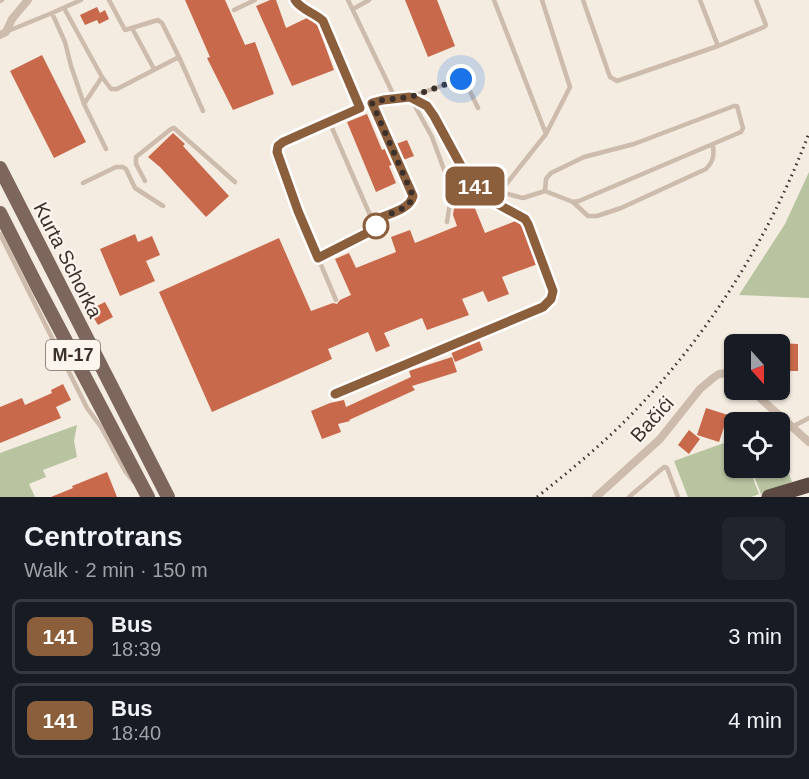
<!DOCTYPE html>
<html lang="en">
<head>
<meta charset="utf-8">
<style>
	body { margin:0; font-family:Arial,sans-serif; background:#20242c; color:#f1f3f6; height:100vh; display:flex; flex-direction:column; font-size:22px; white-space:nowrap }
	* { box-sizing:border-box; margin:0 }
	p { font-size:20px; color:#9ea1a6 }
	.icon { flex:none; width:33px; height:33px; fill:none; stroke:currentColor; stroke-width:2; stroke-linecap:round; stroke-linejoin:round }
	.map { position:relative; height:497px; overflow:hidden }
	.drawer { display:flex; flex-direction:column; background:#171b24; flex:1 }
	.drawer>* { flex:none }
	.badge { padding:0 12px; border-radius:9px; font-size:21px; line-height:39px }
	.needle { width:39px; rotate:159deg }
	.tools { position:absolute; left:724px; top:334px; display:grid; gap:12px }
	.tools a { display:grid; place-items:center; width:66px; height:66px; border-radius:9px; background:#171b24; box-shadow:0 2px 4px #0004; font-size:30px }
	.you { position:absolute; width:30px; height:30px; margin:-15px; border:4px solid #fff; border-radius:50%; background:#1a73e8; box-shadow:0 0 0 9px #1a73e833 }
	.map>.badge { position:absolute; translate:-50% -50%; box-shadow:0 0 0 3px #fff }
	.round { display:grid; place-items:center; flex:none; width:63px; height:63px; border-radius:9px; background:#20242c }
	.headline { display:flex; align-items:center; justify-content:space-between; height:102px; padding:0 24px }
	h1 { font-size:28px; font-weight:600; line-height:45px }
	ul { padding:0; list-style:none }
	li { display:flex; align-items:center; gap:18px; height:75px; margin:0 12px 9px; padding:0 12px; border:3px solid #363941; border-radius:9px }
	li div { flex:1 }
	li b { display:block; font-size:22px }
	li em { font-style:normal }
	li .badge { min-width:66px; font-weight:700; text-align:center }
	.map>svg:first-child { display:block }
</style>
</head>
<body>
<div class="map">
<svg width="809" height="497" viewBox="0 0 809 497">
	<rect width="100%" height="100%" fill="#f4ebe1"/>
	<path fill="#b8c4a0" d="M809,172V298L739,295L785,224Z
		M77,425L74,441L77,457L43,470L46,477L29,484L35,497H0V453Z
		M735,439V468H749L759,494L751,497H688L674,461Z
		M780,449L792,482L761,494L751,468H780Z"/>
	<path fill="#c8694b" d="M185,0H225L245,45L255,42L274,94L233,110L207,58L210,57Z
		M270,0H276L286,28L309,17L316,21L334,70L292,86L256,6Z
		M405,0H437L455,46L428,57Z
		M97,7L100,13L105,10L109,19L99,24L97,20L85,25L80,15Z
		M42,55L86,142L54,158L10,71Z
		M367,114L382,150L387,148L394,164L389,166L396,183L376,192L347,122Z
		M173,133L185,144L183,146L229,196L206,217L160,167L148,157Z
		M407,140L414,156L403,160L396,144Z
		M472,201L485,233L518,220L522,222L524,226L538,264L502,277L509,294L488,302L483,291L462,299L469,315L427,330L422,318L384,333L390,346L376,352L368,332L328,349L332,359L212,412L159,292L279,238L311,311L333,303L337,304L340,300L351,295L335,259L349,253L356,268L396,252L391,237L410,230L415,243L457,226L453,215L454,208Z
		M135,234L138,242L152,236L160,255L146,261L155,281L120,296L100,249Z
		M105,302L113,317L98,325L89,310Z
		M741,334L760,345H734Z
		M479,340L483,350L455,362L451,352Z
		M780,343L798,344V371H780Z
		M452,357L457,372L412,386L415,390L349,420L350,421L338,424L341,432L322,439L311,411L330,403L344,400L346,407L411,377L409,371Z
		M63,384L71,400L56,407L61,418L0,443V407L22,398L25,405L52,393L51,390Z
		M706,408L728,415L719,442L697,435Z
		M689,430L700,439L689,454L678,445Z
		M107,472L117,497H51L73,488L72,486Z"/>
	<g fill="none" stroke-linecap="round" stroke-linejoin="round">
		<path stroke="#cdbbac" stroke-width="4.5" d="M109,0L125,30L158,20L162,23L179,57
			M295,0C301,10 315,13 323,21L360,108
			M348,0L395,98
			M494,0L546,134
			M583,0L610,77L617,81L718,46L700,0
			M0,1L2,0
			M64,8L102,77L111,89H117L179,57L203,111
			M353,9L369,0
			M234,10L255,0
			M52,13L65,42L71,66L84,104L106,149
			M132,28L154,69
			M8,31L52,13L81,0
			M718,46L764,27L766,25L756,0
			M84,104L102,77
			M329,121L370,215L375,217H380C390,213 410,209 413,196L373,103
			M145,181L136,164V157L171,129L174,128L235,182
			M83,183L116,167H123L126,169L135,188L163,206
			M500,192L523,198L545,191L573,202L579,201L741,132L743,128L737,106H734L634,144L584,157L551,173L546,179L545,191
			M492,201L500,192L546,134L570,87L542,0
			M573,202L588,216H597L621,208L706,169C714,161 714,155 713,144
			M447,222L451,196L450,186L432,137L410,97L461,79L465,81L478,108
			M0,234L87,408L101,427L125,471L134,482
			M318,258L373,230L376,226L380,217
			M335,394L543,307L551,299L553,291L528,224L525,219L492,201L477,189L466,175L431,111L421,102L410,97L383,100L373,103L283,142L278,146L277,152L298,211L336,300
			M792,427L809,418
			M629,497L664,467L667,468L678,497"/>
		<path stroke="#cdbbac" stroke-width="8" d="M0,35L6,32L12,19L28,0
			M751,390L809,442
			M596,497L660,439L700,389L713,378L719,374L727,373L735,377"/>
		<path stroke="#7d675c" stroke-width="14" d="M0,168L168,497
			M0,213L37,286L148,497"/>
		<path stroke="#5c4a42" stroke-width="15" d="M769,497L809,485"/>
		<path stroke="#3b302b" stroke-width="3" stroke-dasharray="1.5 4.5" stroke-linecap="butt" d="M537,497C566,474 594,451 620,426C703,344 768,242 809,133"/>
	</g>
	<g fill="none" stroke-linecap="round" stroke-linejoin="round">
		<g stroke="#fff" stroke-width="14">
			<path id="line" d="M295,0C301,10 315,13 323,21L360,108L283,142L278,146L277,152L298,211L318,258L373,230L376,226L380,218C391,213 410,209 413,196L372,103L383,100L410,97L427,106L434,116L466,175L477,189L492,201L525,219L528,224L553,291L551,299L543,307L335,394"/>
		</g>
		<use href="#line" stroke="#8b5e3c" stroke-width="9"/>
		<path stroke="#3b302b" stroke-width="6" stroke-dasharray="0 10.8" d="M376,226L380,218C391,213 410,209 413,196L372,103L383,100L410,97L461,79"/>
	</g>
	<circle fill="#fff" stroke="#8b5e3c" stroke-width="3" cx="376" cy="226" r="12"/>
	<g text-anchor="middle" stroke-width="4.5" stroke-linejoin="round" paint-order="stroke">
		<rect fill="#fbf5ee" stroke="#756b66" stroke-width="1.5" x="46" y="340" width="54" height="30" rx="4.5"/>
		<g font-size="18" font-weight="bold" fill="#3b302b">
			<text x="73" y="361">M-17</text>
		</g>
		<g font-size="20" fill="#3b302b" stroke="#fbf5ee">
			<text transform="translate(68 260) rotate(63)" y="7">Kurta Schorka</text>
			<text transform="translate(652 419) rotate(-48)" y="7">Bačići</text>
		</g>
	</g>
</svg>
<div class="tools">
<a><svg class="needle" viewBox="-14 -14 28 28"><path d="M0-13l5 13h-10z" fill="#e53935"/><path d="M0 13l5-13h-10z" fill="#9ea1a6"/></svg></a>
<a><svg class="icon" aria-label="locate" viewBox="0 0 24 24"><circle cx="12" cy="12" r="6"/><path d="M12 2v4M12 18v4M2 12h4M18 12h4"/></svg></a>
</div>
<div class="you" style="left:461px;top:79px"></div>
<b class="badge" style="left:475px;top:186px;background:#8b5e3c;color:#fff">141</b>
</div>
<section class="drawer">
<div class="headline"><div><h1>Centrotrans</h1><p>Walk · 2 min · 150 m</p></div><a class="round"><svg class="icon" aria-label="heart" viewBox="0 0 24 24"><path d="M12 20l-8-8c-3-5 5-10 8-4 3-6 11-1 8 4z"/></svg></a></div>
<ul>
<li><span class="badge" style="background:#8b5e3c;color:#fff">141</span><div><b>Bus</b><p>18:39</p></div><em>3 min</em></li>
<li><span class="badge" style="background:#8b5e3c;color:#fff">141</span><div><b>Bus</b><p>18:40</p></div><em>4 min</em></li>
</ul>
</section>
</body>
</html>
